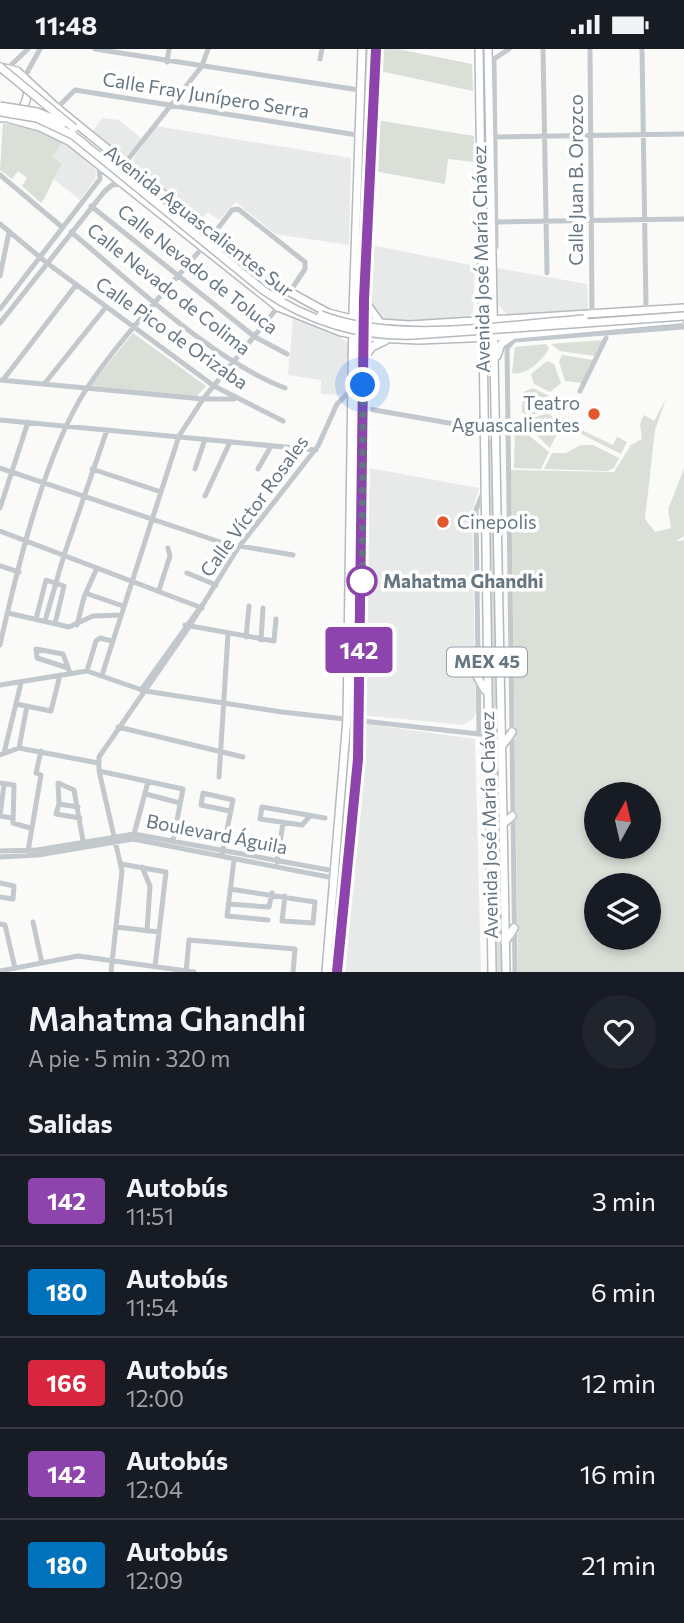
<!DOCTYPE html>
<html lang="es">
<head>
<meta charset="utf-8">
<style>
	body { margin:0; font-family:Commissioner,sans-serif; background:#20242c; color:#f1f3f6; height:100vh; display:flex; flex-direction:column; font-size:26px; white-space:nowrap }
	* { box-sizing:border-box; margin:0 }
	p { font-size:23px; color:#9ea1a6 }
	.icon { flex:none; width:38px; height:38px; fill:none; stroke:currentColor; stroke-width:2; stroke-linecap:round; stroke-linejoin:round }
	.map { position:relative; height:923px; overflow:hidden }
	.sheet { display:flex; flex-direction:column; background:#171b24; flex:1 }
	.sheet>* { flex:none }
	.badge { padding:0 14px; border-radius:5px; font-size:24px; line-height:46px }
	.needle { width:46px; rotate:8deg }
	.controls { position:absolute; left:584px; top:733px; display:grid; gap:14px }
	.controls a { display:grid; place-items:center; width:77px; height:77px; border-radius:50%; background:#171b24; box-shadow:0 4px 10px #0003; font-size:35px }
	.you { position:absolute; width:35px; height:35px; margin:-18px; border:5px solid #fff; border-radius:50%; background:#1a73e8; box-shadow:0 0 0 10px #1a73e833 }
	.map>.badge { position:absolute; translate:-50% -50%; box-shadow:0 0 0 4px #fff }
	h2 { padding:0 28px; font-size:26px; line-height:63px }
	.round { display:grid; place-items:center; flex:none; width:74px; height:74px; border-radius:37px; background:#20242c }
	.overview { display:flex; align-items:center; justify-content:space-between; height:119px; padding:0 28px }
	h1 { font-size:33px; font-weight:600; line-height:52px }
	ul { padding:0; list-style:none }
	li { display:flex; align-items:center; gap:21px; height:91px; padding:0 28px; border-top:2px solid #363941 }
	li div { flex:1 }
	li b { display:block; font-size:26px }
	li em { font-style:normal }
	li .badge { min-width:77px; font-weight:700; text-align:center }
	.status { display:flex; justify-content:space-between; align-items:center; height:49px; padding:0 35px; background:#171b24; direction:ltr }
	.status svg { height:19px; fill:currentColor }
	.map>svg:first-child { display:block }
</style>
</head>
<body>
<div class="status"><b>11:48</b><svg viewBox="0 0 49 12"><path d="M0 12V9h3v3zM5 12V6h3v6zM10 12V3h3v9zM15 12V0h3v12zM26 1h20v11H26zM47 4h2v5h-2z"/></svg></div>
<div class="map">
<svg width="684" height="923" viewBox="0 0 684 923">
	<rect width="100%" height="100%" fill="#fafaf8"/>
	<path fill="#e8e9e9" d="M102,69L119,71L141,89L125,110L91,85Z
		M156,77L351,109L349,196L275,185L236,153L219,171L208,163L201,171L135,120L134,108Z
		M63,93L96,121L95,130L80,151L51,128L62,117L52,107Z
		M372,196L475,217L473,264L466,269L382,273L370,256Z
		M497,219L587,235L588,260L508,266L498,256Z
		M293,270L336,285L348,295V346L321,345V331L288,326Z
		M369,419L479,439L472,463L476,663L474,669L463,676L361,666Z
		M359,674L475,690L481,923H338Z"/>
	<path fill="#dadfd7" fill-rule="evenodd" d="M365,0H373L368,77L365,76L361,50Z
		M382,0H397L472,15L473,42L380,22Z
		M376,71L474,87V113L448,110L445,135L374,122Z
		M3,74L30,79L63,93L52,107L62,116C51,129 51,141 41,154L22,137L27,129L18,122L12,130L0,121Z
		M362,92L365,181L360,269L357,187Z
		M133,284L206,337L196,348L90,337Z
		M603,291L595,307L560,302L551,295Z
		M546,295L549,300C541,312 527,327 512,324L515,298Z
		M562,306L593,311L582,334L565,332L559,313Z
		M547,312L554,315L561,334L550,343L534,335L531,325Z
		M533,339L549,347L548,360L529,367L522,363L523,343Z
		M666,350L655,381L645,470L655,483L671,479L668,460L684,420V487L675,493L684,491V923H518L511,421L614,423L631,396L642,390L640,375L644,366L654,372ZM597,746H649V798H597ZM597,836H649V889H597Z
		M548,364L561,376L550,399L527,377L530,370Z
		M567,374L613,396L617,388L627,393L621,405L565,377Z
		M515,375L549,403L541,420L514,419Z
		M486,391H491L492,411L497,424L504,923H493Z
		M581,396H593L619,409L614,419L607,422L544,420L552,404H566Z"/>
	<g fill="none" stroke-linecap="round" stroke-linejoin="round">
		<g stroke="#b5babe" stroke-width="10">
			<path id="major" d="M479,0L492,923
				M488,0L506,923
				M0,18L17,22L57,59L270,232L328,264L364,273L410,276L684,259
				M0,69C19,68 30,55 27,36
				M7,69L40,78L69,92L278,258L341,283L374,289L419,291L493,288L680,271
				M183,169L230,209
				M366,254L381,275
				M497,307L501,295L512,287
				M364,309L372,298L386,291
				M477,627L485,641
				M502,697L512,683
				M503,775L512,767
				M505,893L514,879
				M326,923L347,670L353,263L362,0
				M337,923L357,710L364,250L376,0"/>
		</g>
		<path stroke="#c3c8cc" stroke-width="5" d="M95,0L359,41
			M543,0L547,224
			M590,0L592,263
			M642,0L646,259
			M320,10L322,0
			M167,13L169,0
			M9,18L28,0
			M24,29L40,0
			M57,59L75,41L357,86
			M494,88L684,85
			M125,114L202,17L208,0
			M0,126L62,178
			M91,157L255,288L287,305
			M496,173L684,170
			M0,175L47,214L214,337L283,372
			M71,183C134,235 210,310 285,339
			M212,187L232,161L238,160L305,213V220L289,244
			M492,203L496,198L494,10L509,0
			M0,227L9,183
			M0,260L100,130L99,118
			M0,274L104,143L112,136L122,135
			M0,331L203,350H234
			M3,331L76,236
			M45,334L106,258
			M580,342L606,289
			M363,359L483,380
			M0,371L316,401
			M0,419L238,499
			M92,420L161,443
			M195,420L205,390
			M258,420L271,397
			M205,447L230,393
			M0,459L28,373
			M0,482L202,559
			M240,497L293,506
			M0,517L19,523
			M187,524L216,536
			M159,541L170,507L168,499
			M88,545L123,557
			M8,564L69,578L93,567L120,566
			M36,570L46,531L64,537L55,575
			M45,572L64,506L107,381
			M77,576L84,548L97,519
			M185,576L274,592L276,570
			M246,588L249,557
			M261,591L263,559
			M0,596C17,520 45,403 87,339C118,292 165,243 202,199
			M68,619L37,609L36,600L63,605L70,624
			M87,622L96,592L100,589L112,592
			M102,626L179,387L203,350L278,258
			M0,636L87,622L145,642L282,663L488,686
			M141,641L202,556
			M16,655L51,662L60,626
			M118,678L243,708
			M479,685L476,461L483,444
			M19,699L27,657
			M4,704L21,634
			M0,706L19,699L98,714
			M99,722L183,740L173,792
			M219,728L228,585
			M0,734L14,736L13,774L30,779
			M4,735L0,767L12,769
			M146,745L180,754
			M59,755L78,758
			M310,767L302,776L260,770L262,758L325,769
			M80,769L56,765L59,755L58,734L74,741L83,792
			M134,785L148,733
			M0,802L37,801L134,785L345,824
			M28,802L41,726L36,724L41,702
			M222,805L233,751L203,744L201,756L230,762
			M0,808L38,806L133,790L344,831
			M234,811L227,867L268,871
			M277,813L283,774
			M121,815L166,823L155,918
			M142,818L150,837L147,882
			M0,834L14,837L13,850L0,848
			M230,840L315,853L313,874L282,872L285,847
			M228,855L269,858L272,844
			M33,873L42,914
			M0,875L5,876L15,919
			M116,878L159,883
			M0,922L78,907L194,923
			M111,923L122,822L99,722V708L189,578L238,499L318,397L337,355L351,341
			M186,923L189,891L295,900L293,923
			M515,923L507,299L514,291L684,278"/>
		<use href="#major" stroke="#fff" stroke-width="7"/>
		<g stroke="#b5babe" stroke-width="10" stroke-linecap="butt">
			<path id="major-bridge" d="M0,18L74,79
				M0,57L37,63L64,74
				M0,63L37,69L73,86L263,241C307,272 360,288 414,286L684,267
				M321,266C396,295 504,276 584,270"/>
		</g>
		<use href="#major-bridge" stroke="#fff" stroke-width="7"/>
	</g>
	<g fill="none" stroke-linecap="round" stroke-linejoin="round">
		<g stroke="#fff" stroke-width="16">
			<path id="line" d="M337,923L358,710L364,250L376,0"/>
		</g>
		<use href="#line" stroke="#8e44ad" stroke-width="10"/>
		<path stroke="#657683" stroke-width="7" stroke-dasharray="0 12.6" d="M362,532V537L363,336"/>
	</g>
	<g fill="#e4572e" stroke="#fff" stroke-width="2.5">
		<circle cx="594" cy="365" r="7"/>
		<circle cx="443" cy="473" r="7"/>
	</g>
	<circle fill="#fff" stroke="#8e44ad" stroke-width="3.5" cx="362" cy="532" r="14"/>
	<g text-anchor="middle" stroke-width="7" stroke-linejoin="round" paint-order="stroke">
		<rect fill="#fff" stroke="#939fa8" stroke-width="2" x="447" y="598.5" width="80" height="29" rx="5"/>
		<g font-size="18" font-weight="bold" fill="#657683">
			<text x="487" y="619">MEX 45</text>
		</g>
		<g font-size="19" fill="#657683" stroke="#fff">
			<text transform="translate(206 46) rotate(9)" y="7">Calle Fray Junípero Serra</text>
			<text transform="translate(576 131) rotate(-90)" y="7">Calle Juan B. Orozco</text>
			<text transform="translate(199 172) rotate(38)" y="7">Avenida Aguascalientes Sur</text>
			<text transform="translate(481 210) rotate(-91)" y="7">Avenida José María Chávez</text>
			<text transform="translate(198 220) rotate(38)" y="7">Calle Nevado de Toluca</text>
			<text transform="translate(169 240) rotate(38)" y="7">Calle Nevado de Colima</text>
			<text transform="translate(172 284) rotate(35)" y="7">Calle Pico de Orizaba</text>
			<text transform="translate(254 457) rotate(-54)" y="7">Calle Víctor Rosales</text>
			<text transform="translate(489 776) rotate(-91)" y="7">Avenida José María Chávez</text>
			<text transform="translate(217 785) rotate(11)" y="7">Boulevard Águila</text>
		</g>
		<g font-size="19" fill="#657683" stroke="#fff" text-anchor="end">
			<text x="580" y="361">Teatro<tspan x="580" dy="22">Aguascalientes</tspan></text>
			<text x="457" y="480" text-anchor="start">Cinepolis</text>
		</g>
		<g font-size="19" font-weight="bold" fill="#657683" stroke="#fff" text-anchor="start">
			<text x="383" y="539">Mahatma Ghandhi</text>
		</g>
	</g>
</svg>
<div class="controls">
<a><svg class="needle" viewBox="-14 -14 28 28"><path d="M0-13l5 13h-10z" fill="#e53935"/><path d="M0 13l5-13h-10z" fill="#9ea1a6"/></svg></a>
<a><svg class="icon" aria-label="layers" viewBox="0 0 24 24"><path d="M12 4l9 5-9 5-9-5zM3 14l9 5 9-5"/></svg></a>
</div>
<div class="you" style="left:363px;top:336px"></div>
<b class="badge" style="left:359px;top:601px;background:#8e44ad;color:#fff">142</b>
</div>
<section class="sheet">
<div class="overview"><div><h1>Mahatma Ghandhi</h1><p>A pie · 5 min · 320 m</p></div><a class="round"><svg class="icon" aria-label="heart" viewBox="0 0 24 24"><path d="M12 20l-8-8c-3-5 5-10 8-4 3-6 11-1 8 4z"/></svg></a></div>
<h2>Salidas</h2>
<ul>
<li><span class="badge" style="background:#8e44ad;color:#fff">142</span><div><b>Autobús</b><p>11:51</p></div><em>3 min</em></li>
<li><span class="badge" style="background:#0072bc;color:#fff">180</span><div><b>Autobús</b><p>11:54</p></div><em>6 min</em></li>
<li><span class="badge" style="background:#d7263d;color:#fff">166</span><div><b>Autobús</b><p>12:00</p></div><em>12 min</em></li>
<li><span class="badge" style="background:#8e44ad;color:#fff">142</span><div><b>Autobús</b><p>12:04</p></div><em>16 min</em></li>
<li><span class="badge" style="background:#0072bc;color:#fff">180</span><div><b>Autobús</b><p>12:09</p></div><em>21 min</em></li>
</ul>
</section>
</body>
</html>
